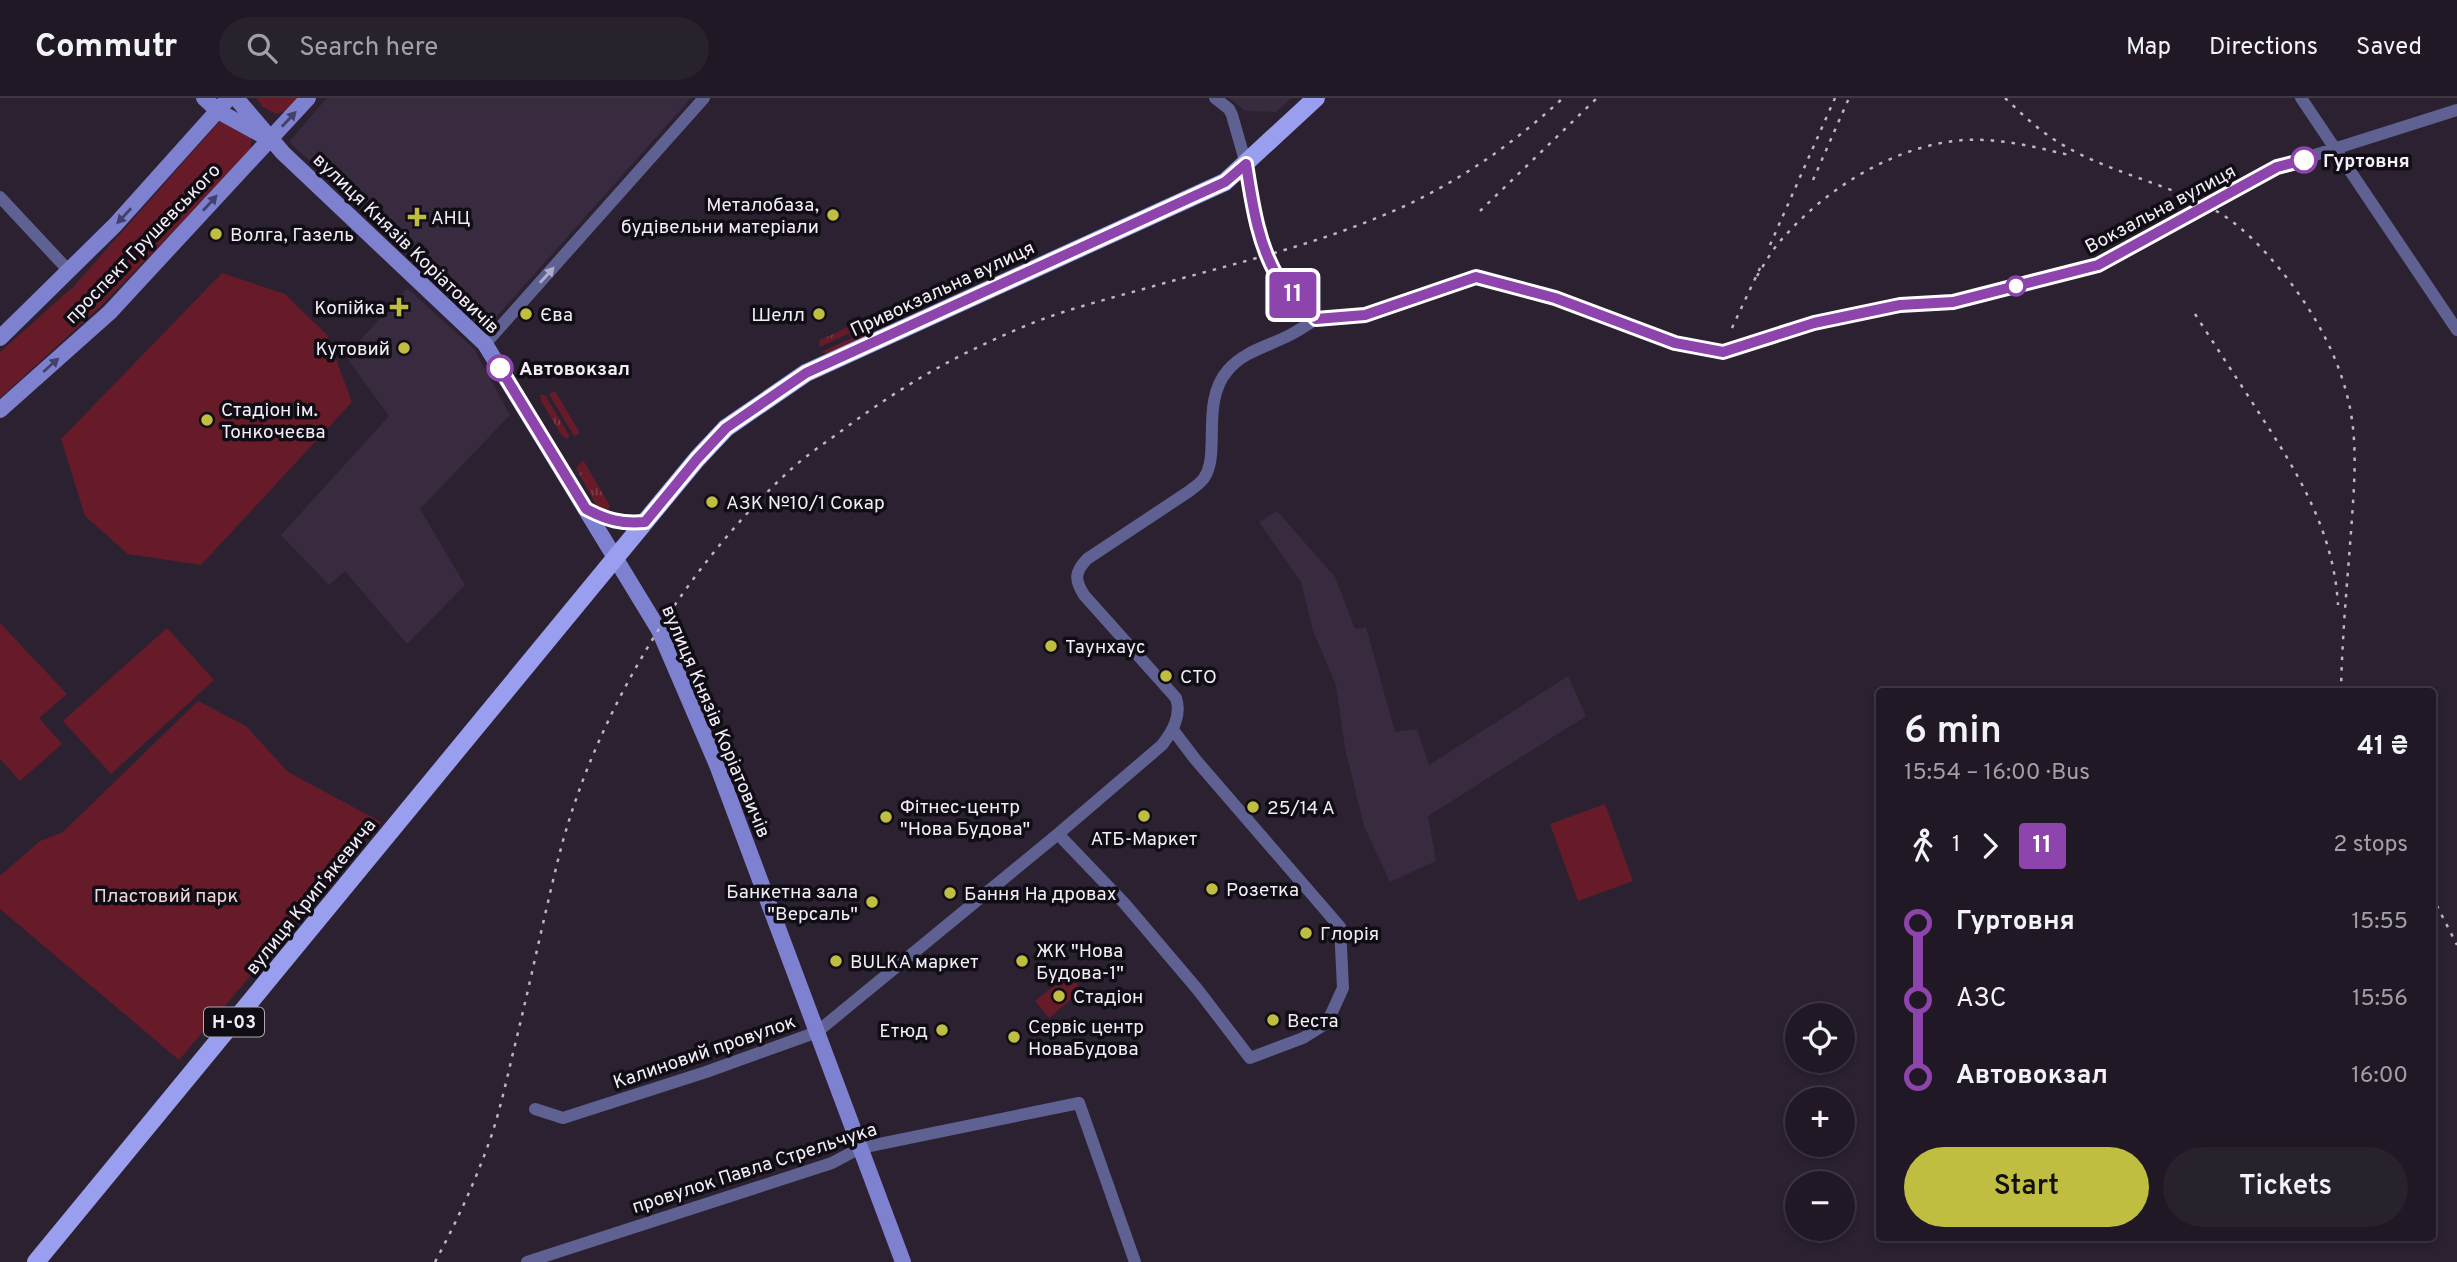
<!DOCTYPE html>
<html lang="en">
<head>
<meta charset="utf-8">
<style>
	body { margin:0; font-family:Overpass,sans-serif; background:#28222d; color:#f1f3f6; height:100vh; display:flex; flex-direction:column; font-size:26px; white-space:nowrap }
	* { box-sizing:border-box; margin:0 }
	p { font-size:23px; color:#a2a0a7 }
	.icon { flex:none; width:38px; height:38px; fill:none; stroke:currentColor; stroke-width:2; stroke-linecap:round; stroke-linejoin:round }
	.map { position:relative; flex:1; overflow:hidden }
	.panel { position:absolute; left:1876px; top:590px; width:560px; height:553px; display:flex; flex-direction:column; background:#201925; border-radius:7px; box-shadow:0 4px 10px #0003,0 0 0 2px #3d3842 }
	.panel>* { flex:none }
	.badge { padding:0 14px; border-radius:5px; font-size:24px; line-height:46px }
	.buttons { position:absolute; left:1785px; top:905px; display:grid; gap:14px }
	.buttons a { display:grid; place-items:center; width:70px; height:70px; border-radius:50%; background:#201925; box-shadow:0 4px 10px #0003,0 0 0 2px #3d3842; font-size:35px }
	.map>.badge { position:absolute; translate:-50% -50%; box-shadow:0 0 0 4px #fff }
	.legs { display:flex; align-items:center; gap:10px; height:77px; padding:0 28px; font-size:23px }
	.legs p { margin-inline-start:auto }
	.overview { display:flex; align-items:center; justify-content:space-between; height:119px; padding:0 28px }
	h1 { font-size:38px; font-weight:600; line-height:52px }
	.cta { display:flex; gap:14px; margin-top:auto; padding:14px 28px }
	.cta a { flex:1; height:80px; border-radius:42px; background:#c0be41; color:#111; font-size:28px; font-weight:600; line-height:80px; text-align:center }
	.cta a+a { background:#28222d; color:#f1f3f6 }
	ul { padding:0 28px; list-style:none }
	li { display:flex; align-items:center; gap:24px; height:77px; font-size:26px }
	li i { display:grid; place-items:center; width:10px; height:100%; margin:0 9px; background:currentColor }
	li i::after { content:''; width:18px; height:18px; margin:-9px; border:5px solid; border-radius:50%; background:#201925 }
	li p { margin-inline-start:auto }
	li:first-child i { background:linear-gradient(#0000 50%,currentColor 0) }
	li:last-child i { background:linear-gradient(currentColor 50%,#0000 0) }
	header { display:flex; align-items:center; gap:42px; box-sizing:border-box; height:98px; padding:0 35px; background:#201925; border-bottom:2px solid #3d3842 }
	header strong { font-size:33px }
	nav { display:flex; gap:38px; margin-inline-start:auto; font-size:24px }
	.search { width:490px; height:63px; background:#28222d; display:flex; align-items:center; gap:18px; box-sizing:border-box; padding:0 24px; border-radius:38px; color:#a2a0a7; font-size:26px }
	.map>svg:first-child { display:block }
</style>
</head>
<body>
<header>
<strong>Commutr</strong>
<div class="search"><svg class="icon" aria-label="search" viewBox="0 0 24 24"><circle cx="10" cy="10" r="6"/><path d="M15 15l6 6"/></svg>Search here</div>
<nav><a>Map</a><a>Directions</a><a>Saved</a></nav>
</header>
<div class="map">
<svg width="2457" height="1164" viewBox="0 0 2457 1164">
	<defs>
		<pattern id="grass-tufts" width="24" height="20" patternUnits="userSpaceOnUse" patternTransform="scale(1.75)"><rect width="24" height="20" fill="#671b29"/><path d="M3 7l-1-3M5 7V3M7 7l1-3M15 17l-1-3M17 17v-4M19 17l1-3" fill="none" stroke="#7d3c49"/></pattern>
	</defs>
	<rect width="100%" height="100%" fill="#2b2131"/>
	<path fill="#382b40" d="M327,0H691L489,227L289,44Z
		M1229,0H1291L1276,14L1245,13Z
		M407,190L474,251L510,317L420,411L465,487L407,546L345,473L329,487L281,437L389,318L347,260L348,256Z
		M1277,413L1335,479L1355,531L1366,529L1395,634L1417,631L1429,667L1568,578L1586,618L1428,718L1436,763L1390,784L1364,728L1345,650L1336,587L1313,533L1301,484L1259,424Z"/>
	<path fill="url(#grass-tufts)" d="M866,221L872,225L819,249L820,242Z
		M874,230L872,235L828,256L821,254Z
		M555,293L580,335L574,338L549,296Z
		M540,297H545L569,337L568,341L562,338L541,303Z
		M583,362L610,408L608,412L604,413L598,410L576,370Z"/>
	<path fill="#671b29" d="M256,0H298L287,13L276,16L263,9Z
		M220,23L251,39V53L101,208L0,300V254L74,188Z
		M222,175L285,196L327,237L352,304L201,467L128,456L85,418L61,341Z
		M0,525L67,596L39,620L62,646L20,683L0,661Z
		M167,530L214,582L111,676L63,623Z
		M198,603L246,628L288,674L381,724L179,962L0,811V778L40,743L63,734Z
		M1605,706L1633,783L1578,803L1550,726Z
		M1069,876L1082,892L1049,920L1035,903Z"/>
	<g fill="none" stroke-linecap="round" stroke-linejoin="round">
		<path stroke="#5e6192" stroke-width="12" d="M1215,0L1229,11L1232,17L1246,66L1258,128L1272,168L1280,183L1316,221L1365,217L1476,179L1555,200L1675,245L1723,254L1814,225L1900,207L1953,203L2098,167L2277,69L2457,12
			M2301,0L2457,232
			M0,99L69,173
			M485,246L704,0
			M1058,736L1125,806L1198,892L1250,960L1303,940L1327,925L1343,890L1340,829L1195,661L1173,632
			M535,1011L563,1020L706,974L817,934L1058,736L1162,647C1172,634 1182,618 1176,600L1084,497C1074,481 1075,474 1087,461L1188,394C1193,390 1200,386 1204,380C1221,356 1200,304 1228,272C1243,254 1268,248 1288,238C1298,233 1307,227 1316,221
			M527,1164L832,1065L860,1050L1079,1005L1135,1164"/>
		<path stroke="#7e81d0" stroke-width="16" d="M204,0L218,13L260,36
			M236,0L283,55L485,246L659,532L717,667L903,1164
			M0,240L115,127L229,0
			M0,312L110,214L308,0"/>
		<path stroke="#999eee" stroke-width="18" d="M36,1164L616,459L697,361L726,330L806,275L1225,84L1316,0"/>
		<path stroke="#bdb6c2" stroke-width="2.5" stroke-dasharray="3.5 7" stroke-linecap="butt" d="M2005,0C2022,16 2038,32 2058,44C2108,75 2168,85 2218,114C2245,130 2268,156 2287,180C2314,215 2336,254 2347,297C2359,342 2354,389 2351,434C2347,487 2342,540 2341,593
			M1813,82L1849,0
			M1480,113L1597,0
			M1770,147L1835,0
			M1757,178C1765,165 1773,150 1784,139C1828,89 1896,47 1964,42C2000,40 2035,49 2069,57
			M2195,216C2216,249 2238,282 2259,315C2298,375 2334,434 2338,507
			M1732,230L1760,170
			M2432,798L2457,847
			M435,1164C457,1123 477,1080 492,1036C500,1011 506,985 512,959C529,891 543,822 560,754C596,615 683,472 788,374C805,358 825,345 844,331C902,288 952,259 1018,231C1064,211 1113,200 1161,186C1234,166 1309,148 1379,119C1447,92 1509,50 1563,0"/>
	</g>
	<defs><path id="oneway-solid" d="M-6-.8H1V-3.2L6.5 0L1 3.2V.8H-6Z" transform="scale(1.75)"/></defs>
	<g fill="#424169">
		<use href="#oneway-solid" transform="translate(289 21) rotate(-47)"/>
		<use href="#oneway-solid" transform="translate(210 105) rotate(-48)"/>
		<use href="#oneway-solid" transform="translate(124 118) rotate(133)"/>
		<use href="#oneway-solid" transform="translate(51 267) rotate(-42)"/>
	</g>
	<use fill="#b0aeca" href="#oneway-solid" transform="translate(547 177) rotate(-48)"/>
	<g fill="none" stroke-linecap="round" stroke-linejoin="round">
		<g stroke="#fff" stroke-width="16">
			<path id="line-1" d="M500,270L586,411C607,422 621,426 645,424L697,361L726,330L806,275L1225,84L1246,66C1252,104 1258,148 1279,181C1288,196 1304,208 1316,221L1365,217L1476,179L1555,200L1675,245L1723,254L1814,225L1900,207L1953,204L2098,167L2277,69L2304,62"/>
		</g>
		<use href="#line-1" stroke="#8e44ad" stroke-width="10"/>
	</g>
	<g fill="#fff" stroke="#8e44ad" stroke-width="3.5">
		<circle cx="2304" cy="62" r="12"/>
		<circle cx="2016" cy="188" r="9"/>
		<circle cx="500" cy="270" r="12"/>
	</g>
	<g fill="#c0be41" stroke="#110d14" stroke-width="2.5">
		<circle cx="833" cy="117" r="7"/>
		<path d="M413.5 108.5h7v7h7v7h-7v7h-7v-7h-7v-7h7z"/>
		<circle cx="216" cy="136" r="7"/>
		<path d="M395.5 198.5h7v7h7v7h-7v7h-7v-7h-7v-7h7z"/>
		<circle cx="526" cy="216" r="7"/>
		<circle cx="819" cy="216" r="7"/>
		<circle cx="404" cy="250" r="7"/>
		<circle cx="207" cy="322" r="7"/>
		<circle cx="712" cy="404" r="7"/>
		<circle cx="1051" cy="548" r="7"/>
		<circle cx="1166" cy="578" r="7"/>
		<circle cx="1253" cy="709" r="7"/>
		<circle cx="1144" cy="718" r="7"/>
		<circle cx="886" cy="719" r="7"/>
		<circle cx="1212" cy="791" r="7"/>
		<circle cx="950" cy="795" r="7"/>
		<circle cx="872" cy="804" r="7"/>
		<circle cx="1306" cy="835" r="7"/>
		<circle cx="836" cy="863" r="7"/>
		<circle cx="1022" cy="863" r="7"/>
		<circle cx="1059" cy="898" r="7"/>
		<circle cx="1273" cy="922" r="7"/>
		<circle cx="942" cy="932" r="7"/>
		<circle cx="1014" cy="939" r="7"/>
	</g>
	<g text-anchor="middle" stroke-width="7" stroke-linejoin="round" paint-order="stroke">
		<rect fill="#110d14" stroke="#afaab4" stroke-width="2" x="204" y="909.5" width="60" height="29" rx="5"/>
		<g font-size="18" font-weight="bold" fill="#f3edf8">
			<text x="234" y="930">Н-03</text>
		</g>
		<g font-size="19" font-weight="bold" fill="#f3edf8" stroke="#110d14" text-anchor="start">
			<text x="2323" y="69">Гуртовня</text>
			<text x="519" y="277">Автовокзал</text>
		</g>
		<g font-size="19" fill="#f3edf8" stroke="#110d14" text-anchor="start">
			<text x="819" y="113" text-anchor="end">Металобаза,<tspan x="819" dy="22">будівельни матеріали</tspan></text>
			<text x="431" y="126">АНЦ</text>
			<text x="230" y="143">Волга, Газель</text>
			<text x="385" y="216" text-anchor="end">Копійка</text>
			<text x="540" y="223">Єва</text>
			<text x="805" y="223" text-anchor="end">Шелл</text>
			<text x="390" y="257" text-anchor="end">Кутовий</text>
			<text x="221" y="318">Стадіон ім.<tspan x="221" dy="22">Тонкочеєва</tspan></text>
			<text x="726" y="411">АЗК №10/1 Сокар</text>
			<text x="1065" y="555">Таунхаус</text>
			<text x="1180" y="585">СТО</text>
			<text x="900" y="715">Фітнес-центр<tspan x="900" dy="22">"Нова Будова"</tspan></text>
			<text x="1267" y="716">25/14 А</text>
			<text x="1144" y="747" text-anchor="middle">АТБ-Маркет</text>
			<text x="1226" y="798">Розетка</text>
			<text x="858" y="800" text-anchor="end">Банкетна зала<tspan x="858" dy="22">"Версаль"</tspan></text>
			<text x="964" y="802">Бання На дровах</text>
			<text x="1320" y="842">Глорія</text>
			<text x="1036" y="859">ЖК "Нова<tspan x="1036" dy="22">Будова-1"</tspan></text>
			<text x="850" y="870">BULKA маркет</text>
			<text x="1073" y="905">Стадіон</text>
			<text x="1287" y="929">Веста</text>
			<text x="1028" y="935">Сервіс центр<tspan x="1028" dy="22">НоваБудова</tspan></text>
			<text x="928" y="939" text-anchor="end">Етюд</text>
		</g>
		<g font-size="19" fill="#f3edf8" stroke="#110d14">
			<text transform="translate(2160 110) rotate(-28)" y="7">Вокзальна вулиця</text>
			<text transform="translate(142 145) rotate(-46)" y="7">проспект Грушевського</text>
			<text transform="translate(407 145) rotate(44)" y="7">вулиця Князів Коріатовичів</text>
			<text transform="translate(942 190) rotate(-25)" y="7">Привокзальна вулиця</text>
			<text transform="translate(717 623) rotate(67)" y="7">вулиця Князів Коріатовичів</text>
			<text transform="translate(310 798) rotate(-51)" y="7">вулиця Крипʼякевича</text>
			<text transform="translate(704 953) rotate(-19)" y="7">Калиновий провулок</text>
			<text transform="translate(754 1069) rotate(-18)" y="7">провулок Павла Стрельчука</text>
		</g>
		<g font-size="19" fill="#eed5d6" stroke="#110d14">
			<text x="166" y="804">Пластовий парк</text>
		</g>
	</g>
</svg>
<div class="buttons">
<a><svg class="icon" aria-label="locate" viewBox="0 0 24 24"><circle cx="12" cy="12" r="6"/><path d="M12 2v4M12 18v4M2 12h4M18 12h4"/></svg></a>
<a>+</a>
<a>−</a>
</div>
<b class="badge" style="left:1293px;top:197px;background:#8e44ad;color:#fff">11</b>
<section class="panel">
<div class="overview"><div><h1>6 min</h1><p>15:54 – 16:00 · Bus</p></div><b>41 ₴</b></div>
<div class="legs"><svg class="icon" aria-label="walk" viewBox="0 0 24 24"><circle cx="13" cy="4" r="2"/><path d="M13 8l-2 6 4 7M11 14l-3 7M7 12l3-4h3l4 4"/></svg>1<svg class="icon" aria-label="forward" viewBox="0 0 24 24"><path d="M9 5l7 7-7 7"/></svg><b class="badge" style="background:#8e44ad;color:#fff">11</b><p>2 stops</p></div>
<ul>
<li><i style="color:#8e44ad"></i><b>Гуртовня</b><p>15:55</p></li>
<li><i style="color:#8e44ad"></i><span>АЗС</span><p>15:56</p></li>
<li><i style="color:#8e44ad"></i><b>Автовокзал</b><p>16:00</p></li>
</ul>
<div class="cta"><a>Start</a><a>Tickets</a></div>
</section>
</div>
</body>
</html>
